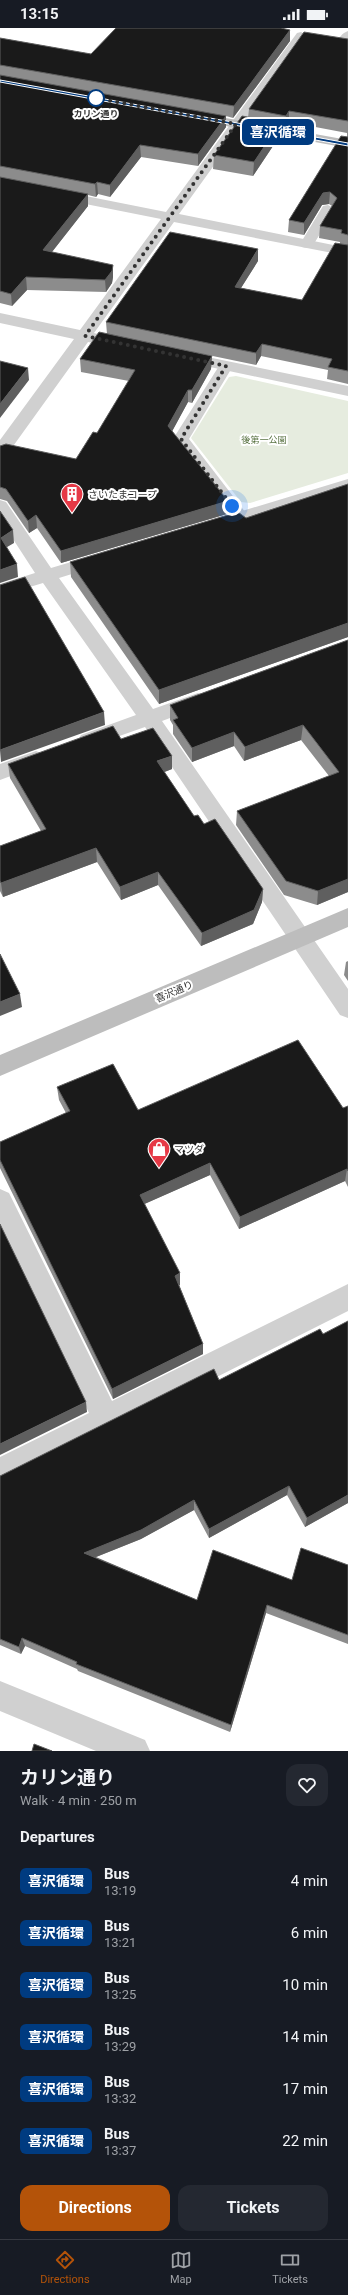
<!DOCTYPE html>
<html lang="en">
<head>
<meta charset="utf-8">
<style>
	body { margin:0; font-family:Roboto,"Noto Sans JP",sans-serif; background:#242831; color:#f1f3f6; height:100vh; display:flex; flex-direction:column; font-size:15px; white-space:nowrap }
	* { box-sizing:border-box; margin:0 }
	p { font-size:13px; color:#9ea1a6 }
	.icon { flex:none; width:22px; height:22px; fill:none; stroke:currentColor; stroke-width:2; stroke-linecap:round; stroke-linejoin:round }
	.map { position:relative; height:1723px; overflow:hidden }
	.panel { display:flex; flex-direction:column; background:#171b24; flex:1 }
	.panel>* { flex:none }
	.badge { padding:0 8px; border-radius:6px; font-size:14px; line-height:26px }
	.you { position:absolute; width:20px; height:20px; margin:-10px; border:3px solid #fff; border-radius:50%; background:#1a73e8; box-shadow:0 0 0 6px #1a73e833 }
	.map>.badge { position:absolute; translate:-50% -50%; box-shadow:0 0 0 2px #fff }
	h2 { padding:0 20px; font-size:15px; line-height:36px }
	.round { display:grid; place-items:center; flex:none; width:42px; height:42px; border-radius:12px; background:#242831 }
	.overview { display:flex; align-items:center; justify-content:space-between; height:68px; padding:0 20px }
	h1 { font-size:19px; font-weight:700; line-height:30px }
	.primary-button { display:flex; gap:8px; margin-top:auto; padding:8px 20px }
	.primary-button a { flex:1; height:46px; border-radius:12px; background:#b45309; color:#fff; font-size:16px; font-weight:700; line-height:46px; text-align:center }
	.primary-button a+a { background:#242831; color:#f1f3f6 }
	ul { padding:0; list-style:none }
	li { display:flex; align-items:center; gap:12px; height:52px; padding:0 20px }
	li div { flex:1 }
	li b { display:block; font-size:15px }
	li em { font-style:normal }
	li .badge { min-width:44px; font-weight:700; text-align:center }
	.status { display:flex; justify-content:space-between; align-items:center; height:28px; padding:0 20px; background:#171b24; direction:ltr }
	.status svg { height:11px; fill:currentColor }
	.tabs { display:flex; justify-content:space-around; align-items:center; height:56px; border-top:1px solid #363941; background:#171b24; font-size:11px; color:#9ea1a6 }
	.tabs a { display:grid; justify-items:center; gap:2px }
	.tabs .current { color:#b45309 }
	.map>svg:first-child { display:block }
</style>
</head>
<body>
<div class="status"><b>13:15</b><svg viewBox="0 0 49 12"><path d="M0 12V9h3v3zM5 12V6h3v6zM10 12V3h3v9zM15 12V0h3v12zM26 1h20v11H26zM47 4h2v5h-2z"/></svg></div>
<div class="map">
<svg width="348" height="1723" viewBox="0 0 348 1723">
	<rect width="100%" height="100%" fill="#fff"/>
	<path fill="#e6ecdf" d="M236,348L348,373V445L250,475L241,474L191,410L229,349Z"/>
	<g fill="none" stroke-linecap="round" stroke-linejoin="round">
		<path fill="#d0d0d0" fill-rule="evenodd" d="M328,177L335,181L312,219L307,220L302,219L300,216L323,178Z
			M226,334L233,338L189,411L249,489L247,493H235L173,411L219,338Z"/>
		<path fill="#d0d0d0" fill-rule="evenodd" d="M348,3V16L342,19L338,18L336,15C339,10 342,5 348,3Z
			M301,4L307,8L179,186L348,220V228L174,194L94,305L104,308L106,311L104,314L98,316L88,314L6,428L0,429V412L74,311L0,295V285L80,302L161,191L0,159V151L166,184L297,5Z
			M183,324L348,358V368L177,332L175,329L177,326Z
			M348,451V463L215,503L209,501L206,497L209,493Z
			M0,472L6,474L51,540L98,526L104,528L107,532L104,536L59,550L153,681L198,665L205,667L208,672L205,677L162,693L348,961V990L340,987L145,699L88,719L81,717L78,712L81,707L136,687L43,555L0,568V556L35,545L0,491Z
			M36,723L43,726L46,731L43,736L0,752V736Z
			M0,1161L9,1165L112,1373L348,1256V1283L0,1458V1429L89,1385L0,1200Z
			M0,1653L145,1712L150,1723H96L0,1683Z"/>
		<path fill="#bdbdbd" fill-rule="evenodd" d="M198,85L348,112V120L193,92L191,89L193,86Z
			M348,880V899L0,1048V1027Z"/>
	</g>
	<path fill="#8c8c8c" d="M290,2V13L233,90L226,88V99L198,138L141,129L110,169L98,166L96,169L88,167V178L52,224L113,249L112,255L106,264L27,262L12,278L0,275V10L91,26Z
		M348,11V356L327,351L328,342L261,328L256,337L107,306L106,294L258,233L241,260L302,272L340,216V214L319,210L320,198L332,178L329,176L322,177L304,207L288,204L289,192L347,109V105L289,94L286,99L280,98L279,109L253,148L213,141L214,127L248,90L249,81Z
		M212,328L211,341L192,375L188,374L172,403L228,473L227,486L61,535L37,500L29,505L7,473L0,471V418L76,431L97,405L129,353L81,344L80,331Z
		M348,456V609L159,676L71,549L70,534L246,490Z
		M348,612V864L317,877L284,867L236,797L237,783L329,748L301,712L244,733L234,718L192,734L173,706V697L170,692V677Z
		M121,711L172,741L164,744L194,788L204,796L263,861L262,874L253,896L201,918L158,857L121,872L97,834L3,869L0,863V818L41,803L10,750L8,736Z
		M348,933V953L344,947L346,934Z
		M57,1059L138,1082L343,1080L348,1078V1159L345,1153L239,1201L210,1147L144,1176L180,1257H179L203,1316V1326L113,1371L0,1140V1114L66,1085L59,1072Z
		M219,1352L348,1475L305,1499L287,1467L209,1510L194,1482L141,1511L96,1529L197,1572L292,1552L348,1537V1616L266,1585L230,1704L78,1643L77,1641L25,1618L21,1626L0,1617V1448Z"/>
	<path fill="#5f5f5f" d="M290,2V13L233,90L234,78Z
		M289,83V94L286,99V88Z
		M226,88V99L198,138V126Z
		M280,95L279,109L253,148L254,134Z
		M140,117L141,129L110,169V157Z
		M97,154L98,166L96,169L95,156Z
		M330,164L329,176L322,177L304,207V195L323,165Z
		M88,166V178L44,234L43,222Z
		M258,221V233L234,271L235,259Z
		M113,237V249L112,255L106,264L105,252Z
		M26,249L27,262L12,278L11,266Z
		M262,316L261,328L256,337V325Z
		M212,328L211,341L192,375V362Z
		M28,340L29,352L0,390V376Z
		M188,362V374L168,411V398Z
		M228,473L227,486L61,535V523Z
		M36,487L37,500L29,505L28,493Z
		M13,502L14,515L2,522L1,510Z
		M17,536L18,549L0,555V542Z
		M348,595V609L159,676V662Z
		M104,684L105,697L1,734L0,722Z
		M303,697L301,712L244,733L245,719Z
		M234,704V718L192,734V720Z
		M172,728V741L157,747V733Z
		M96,820L97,834L3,869L1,855Z
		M158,844V857L121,872L120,859Z
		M348,851V864L317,877L318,863Z
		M263,861L262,874L253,896L201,918L202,905Z
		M20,966L22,979L0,988V974Z
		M210,1135V1147L140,1178V1167Z
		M347,1141L345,1153L239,1201L240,1189Z
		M180,1245V1257L175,1259V1248Z
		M203,1316V1326L113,1371L112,1361Z
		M86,1374L87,1384L0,1427V1416Z
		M289,1458L287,1467L209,1510V1501Z
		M348,1467V1475L305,1499L307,1490Z
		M194,1472V1482L141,1511L86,1533L84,1525Z
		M267,1577L266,1585L230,1704L231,1697Z
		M22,1610L25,1618L21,1626L19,1619Z"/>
	<path fill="#1a1a1a" stroke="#5f5f5f" d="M116,0H281L290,2L234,78L0,37V10L91,26Z
		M304,4L348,11V93L289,83L286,88L249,81Z
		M0,47L226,88L198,126L140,117L110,157L97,154L95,156L0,138Z
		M242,88L280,95L254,134L214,127Z
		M341,108L348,109V207L341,205L342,202L320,198L337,170L330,164L323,165L304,195L289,192Z
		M0,149L88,166L43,222L113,237L112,243L105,252L26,249L11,266L0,263Z
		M170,204L258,221L235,259L302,272L335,215L348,217V343L328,339L332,331L262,316L256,325L106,294Z
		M99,304L212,328L192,362H188L168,398L228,473L61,523L36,487L28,493L6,461L0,459V418L6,416L76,431L93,404L97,405L135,342L80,331Z
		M0,333L28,340L0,376Z
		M348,456V595L159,662L70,534L238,484L246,490Z
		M0,483L13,502L1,510L17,536L0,542Z
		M25,549L104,684L0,722V557Z
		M348,612V851L318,863L286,853L237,783L339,744L303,697L245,719L234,704L192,720L173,692L178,690L170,677Z
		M113,698L121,711L153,700L172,728L157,733L194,788L198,787L204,796L215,791L263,861L254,882L202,905L158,844L120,859L96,820L1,855L0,853V818L46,801L8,736Z
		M0,926L20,966L0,974Z
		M298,1012L343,1080L348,1078V1143L347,1141L240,1189L210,1135L140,1167L180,1245L175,1248L203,1316L112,1361L0,1132V1114L70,1083L57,1059L113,1036L138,1082Z
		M0,1196L86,1374L0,1416Z
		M348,1293V1467L307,1490L289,1458L209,1501L194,1472L141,1502L84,1525L197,1572L213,1522L292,1552L301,1520L348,1537V1607L267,1577L231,1697L76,1636L77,1634L22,1610L19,1619L0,1611V1448L214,1341L219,1352L320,1301L323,1306Z
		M34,1716L52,1723H32Z"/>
	<path fill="#003b80" stroke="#fff" d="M0,52L348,115V118L0,54Z"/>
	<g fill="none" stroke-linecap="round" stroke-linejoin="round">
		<path stroke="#333" stroke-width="4" stroke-dasharray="0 7.2" d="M96,70L236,96L85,308L226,338L181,411L232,478"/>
	</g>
	<defs>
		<g id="building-pin" transform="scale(1.15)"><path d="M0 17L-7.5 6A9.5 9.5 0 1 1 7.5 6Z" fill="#e63946" stroke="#fff"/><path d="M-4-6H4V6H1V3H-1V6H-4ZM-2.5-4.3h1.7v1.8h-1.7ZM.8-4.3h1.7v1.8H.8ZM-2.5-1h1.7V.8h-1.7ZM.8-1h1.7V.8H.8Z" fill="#fff"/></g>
		<g id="shop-pin" transform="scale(1.15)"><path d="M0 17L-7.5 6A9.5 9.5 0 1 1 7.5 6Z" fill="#e63946" stroke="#fff"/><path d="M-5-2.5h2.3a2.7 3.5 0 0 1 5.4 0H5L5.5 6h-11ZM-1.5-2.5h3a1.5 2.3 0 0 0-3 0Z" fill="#fff"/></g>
	</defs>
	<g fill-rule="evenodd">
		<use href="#building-pin" x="72" y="466"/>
		<use href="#shop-pin" x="159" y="1121"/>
	</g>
	<circle fill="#fff" stroke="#003b80" stroke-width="2" cx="96" cy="70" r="8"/>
	<g text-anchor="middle" stroke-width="4" stroke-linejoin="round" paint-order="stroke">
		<g font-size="9" font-weight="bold" fill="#333" stroke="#fff">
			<text x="96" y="89">カリン通り</text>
		</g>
		<g font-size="9" fill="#56703f" stroke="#fff">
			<text x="264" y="415">後第一公園</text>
		</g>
		<g font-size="10" fill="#333" stroke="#fff" text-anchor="start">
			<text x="88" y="470">さいたまコープ</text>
			<text x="174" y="1125">マツダ</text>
		</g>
		<g font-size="10" fill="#333" stroke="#fff">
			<text transform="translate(174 963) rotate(-23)" y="4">喜沢通り</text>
		</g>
	</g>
</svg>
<div class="you" style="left:232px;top:478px"></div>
<b class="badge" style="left:278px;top:104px;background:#003b80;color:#fff">喜沢循環</b>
</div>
<section class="panel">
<div class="overview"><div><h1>カリン通り</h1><p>Walk · 4 min · 250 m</p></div><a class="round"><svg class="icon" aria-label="heart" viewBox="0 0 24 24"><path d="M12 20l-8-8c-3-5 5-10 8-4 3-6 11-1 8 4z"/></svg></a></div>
<h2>Departures</h2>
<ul>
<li><span class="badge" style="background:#003b80;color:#fff">喜沢循環</span><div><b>Bus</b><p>13:19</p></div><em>4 min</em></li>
<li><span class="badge" style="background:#003b80;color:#fff">喜沢循環</span><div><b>Bus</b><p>13:21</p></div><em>6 min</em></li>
<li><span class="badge" style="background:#003b80;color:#fff">喜沢循環</span><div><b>Bus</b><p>13:25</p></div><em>10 min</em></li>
<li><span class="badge" style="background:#003b80;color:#fff">喜沢循環</span><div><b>Bus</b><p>13:29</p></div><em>14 min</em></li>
<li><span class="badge" style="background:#003b80;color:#fff">喜沢循環</span><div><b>Bus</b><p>13:32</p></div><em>17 min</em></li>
<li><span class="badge" style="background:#003b80;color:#fff">喜沢循環</span><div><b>Bus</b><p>13:37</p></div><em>22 min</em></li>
</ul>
<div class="primary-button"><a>Directions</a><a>Tickets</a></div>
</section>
<nav class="tabs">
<a class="current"><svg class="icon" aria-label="directions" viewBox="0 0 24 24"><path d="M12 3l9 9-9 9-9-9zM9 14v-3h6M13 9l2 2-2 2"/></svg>Directions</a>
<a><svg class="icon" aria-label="map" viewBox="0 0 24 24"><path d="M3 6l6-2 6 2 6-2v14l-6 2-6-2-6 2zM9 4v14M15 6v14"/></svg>Map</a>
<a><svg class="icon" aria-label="tickets" viewBox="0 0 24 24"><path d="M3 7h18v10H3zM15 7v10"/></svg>Tickets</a>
</nav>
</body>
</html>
